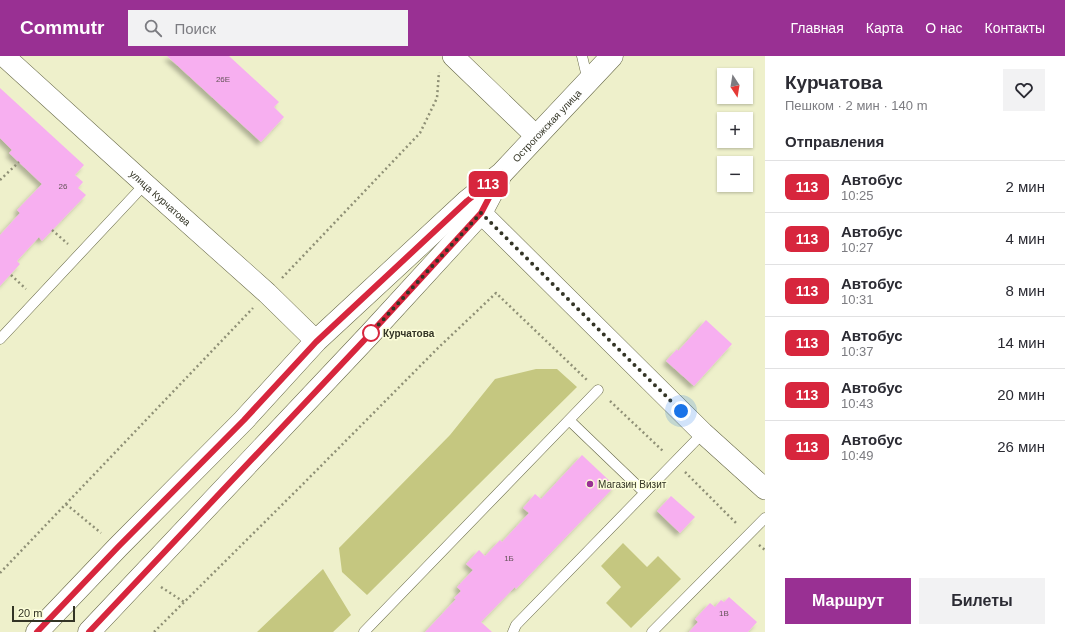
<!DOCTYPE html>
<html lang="ru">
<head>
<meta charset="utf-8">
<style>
	body { margin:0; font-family:Arial,sans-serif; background:#f2f2f3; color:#2b2b33; height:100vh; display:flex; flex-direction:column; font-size:15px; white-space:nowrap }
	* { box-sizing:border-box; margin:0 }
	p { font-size:13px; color:#7c7c81 }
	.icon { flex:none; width:22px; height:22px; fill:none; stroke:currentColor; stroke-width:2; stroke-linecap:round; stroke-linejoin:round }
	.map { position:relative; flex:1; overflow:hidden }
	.sheet { display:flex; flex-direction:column; background:#fff; width:300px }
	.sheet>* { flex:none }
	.badge { padding:0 8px; border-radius:6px; font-size:14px; line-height:26px }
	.needle { width:26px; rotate:168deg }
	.buttons { position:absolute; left:717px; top:12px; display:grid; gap:8px }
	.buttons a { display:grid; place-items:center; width:36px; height:36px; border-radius:0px; background:#fff; box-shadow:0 1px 3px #0004; font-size:20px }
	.scale { position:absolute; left:12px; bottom:10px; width:63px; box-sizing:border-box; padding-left:4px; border:2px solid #333425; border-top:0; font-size:11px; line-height:14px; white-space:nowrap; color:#333425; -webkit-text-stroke:3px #fbfdd8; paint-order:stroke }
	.you { position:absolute; width:20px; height:20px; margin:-10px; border:3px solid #fff; border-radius:50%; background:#1a73e8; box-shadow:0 0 0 6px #1a73e833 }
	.map>.badge { position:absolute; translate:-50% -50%; box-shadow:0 0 0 2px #fff }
	h2 { padding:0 20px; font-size:15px; line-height:36px }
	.round { display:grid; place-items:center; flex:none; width:42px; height:42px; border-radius:0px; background:#f2f2f3 }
	.summary { display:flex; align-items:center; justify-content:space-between; height:68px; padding:0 20px }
	h1 { font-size:19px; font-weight:800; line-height:30px }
	.action { display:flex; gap:8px; margin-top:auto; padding:8px 20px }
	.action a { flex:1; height:46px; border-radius:0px; background:#993093; color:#fff; font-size:16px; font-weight:800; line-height:46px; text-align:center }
	.action a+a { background:#f2f2f3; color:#2b2b33 }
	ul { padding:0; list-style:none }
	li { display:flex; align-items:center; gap:12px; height:52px; padding:0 20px; border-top:1px solid #e1e1e2 }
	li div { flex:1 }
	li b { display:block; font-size:15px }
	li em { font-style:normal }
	li .badge { min-width:44px; font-weight:700; text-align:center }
	header { display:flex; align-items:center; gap:24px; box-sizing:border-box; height:56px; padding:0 20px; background:#993093; color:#fff }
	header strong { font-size:19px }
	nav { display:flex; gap:22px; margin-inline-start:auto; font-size:14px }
	.search { width:280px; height:36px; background:#f2f2f3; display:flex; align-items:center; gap:10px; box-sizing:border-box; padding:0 14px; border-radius:0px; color:#7c7c81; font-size:15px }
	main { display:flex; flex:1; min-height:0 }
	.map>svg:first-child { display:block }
</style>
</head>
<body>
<header>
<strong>Commutr</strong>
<div class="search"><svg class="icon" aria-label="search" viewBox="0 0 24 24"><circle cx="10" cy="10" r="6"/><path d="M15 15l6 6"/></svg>Поиск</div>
<nav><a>Главная</a><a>Карта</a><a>О нас</a><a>Контакты</a></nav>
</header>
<main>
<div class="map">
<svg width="765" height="576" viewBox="0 0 765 576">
	<defs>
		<filter id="shadow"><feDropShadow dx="-3.5" dy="3.5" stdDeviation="2" flood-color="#0004"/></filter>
	</defs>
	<rect width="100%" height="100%" fill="#eef0cb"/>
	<path fill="#c5c780" d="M536,313H557L577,331L367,539L342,516L339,492L450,379L495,323Z
		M623,487L647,511L658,500L681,523L631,572L606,547L621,531L601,510Z
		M323,513L351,559L333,576H257Z"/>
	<path fill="#f7aff0" filter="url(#shadow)" d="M167,0H229L279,46L274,51L284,61L261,86Z
		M0,32L84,109L75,119L83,126L78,132L86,139L42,185L39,181L17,205L20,208L0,230V179L20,157L17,154L42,128L9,97L12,94L0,82Z
		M706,264L732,288L694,330L666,305L677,293L678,295Z
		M582,399L615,430L542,506L516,533L515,531L481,566L492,576H425L456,543L454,542L461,535L457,531L473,514L466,508L479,494L485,500L500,484L502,486L529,457L523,452L535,438L541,443Z
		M671,440L695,461L680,477L657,455Z
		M729,541L757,566L748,576H689L698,566L695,563L710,547L715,551L721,544L724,546Z"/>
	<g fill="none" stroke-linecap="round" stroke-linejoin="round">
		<g stroke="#666747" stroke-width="11">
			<path id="lane" d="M582,0L588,25
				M0,283L145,128
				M569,364L644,436
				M364,576L598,334
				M513,576L516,569L703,377
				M652,576L765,462"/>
		</g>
		<g stroke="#666747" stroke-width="22">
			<g id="street">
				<path id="s1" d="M4,0L145,128L267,237L316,285"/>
				<path d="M453,0L536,80"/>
				<path d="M467,145L481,157L703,377L765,433"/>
			</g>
		</g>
		<g stroke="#666747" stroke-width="23">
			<g id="secondary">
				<path id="s2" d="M37,576L118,491L244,364L316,285L467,145L502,117L612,0"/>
				<path d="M89,576L370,278L481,157L499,123"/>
			</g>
		</g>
		<path stroke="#8f9076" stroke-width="2.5" stroke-dasharray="2 3" stroke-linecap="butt" d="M0,124L19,106
			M52,174L68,188
			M11,219L26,233
			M282,222L420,77L437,42L439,16
			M610,345L664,396
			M685,416L737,468
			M66,448L101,477
			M759,489L765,494
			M0,517L253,252
			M161,531L184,546
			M154,576L301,430L438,292L496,237L587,324"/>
		<use href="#lane" stroke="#fff" stroke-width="10"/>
		<use href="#street" stroke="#fff" stroke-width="21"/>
		<use href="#secondary" stroke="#fff" stroke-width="22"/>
	</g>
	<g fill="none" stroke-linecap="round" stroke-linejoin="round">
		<g stroke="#fff" stroke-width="9">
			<path id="line" d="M37,576L118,491L244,364L316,286L467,145L502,117L481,157L370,278L89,576"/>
		</g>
		<use href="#line" stroke="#d7263d" stroke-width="6"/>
		<path stroke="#333425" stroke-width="4" stroke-dasharray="0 7.2" d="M371,277L370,278L481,157L681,355"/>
	</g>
	<circle fill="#fff" stroke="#d7263d" stroke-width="2" cx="371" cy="277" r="8"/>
	<circle fill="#993093" stroke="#fbfdd8" stroke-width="1.5" cx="590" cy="428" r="4"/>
	<g text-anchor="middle" stroke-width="3" stroke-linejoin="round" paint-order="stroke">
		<g font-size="8" fill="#645358">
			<text x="223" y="26">26Е</text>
			<text x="63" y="133">26</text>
			<text x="509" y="505">1Б</text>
			<text x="724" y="560">1В</text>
		</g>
		<g font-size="10" fill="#333425" stroke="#fbfdd8">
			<text dy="4" stroke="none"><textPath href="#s2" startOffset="719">Острогожская улица</textPath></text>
			<text dy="4" stroke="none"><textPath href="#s1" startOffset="211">улица Курчатова</textPath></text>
		</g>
		<g font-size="10" font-weight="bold" fill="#333425" stroke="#fbfdd8" text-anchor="start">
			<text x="383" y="281">Курчатова</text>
		</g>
		<g font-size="10" fill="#333425" stroke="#fbfdd8" text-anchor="start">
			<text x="598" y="432">Магазин Визит</text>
		</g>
	</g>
</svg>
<div class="buttons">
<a><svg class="needle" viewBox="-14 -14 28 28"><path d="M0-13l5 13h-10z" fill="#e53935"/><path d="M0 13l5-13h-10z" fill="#7c7c81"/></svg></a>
<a>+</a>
<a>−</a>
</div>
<div class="scale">20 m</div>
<div class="you" style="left:681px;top:355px"></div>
<b class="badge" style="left:488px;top:128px;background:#d7263d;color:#fff">113</b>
</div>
<section class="sheet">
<div class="summary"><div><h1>Курчатова</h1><p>Пешком · 2 мин · 140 m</p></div><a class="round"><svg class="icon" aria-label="heart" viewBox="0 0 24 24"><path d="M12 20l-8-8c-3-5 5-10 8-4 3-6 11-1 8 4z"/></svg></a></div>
<h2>Отправления</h2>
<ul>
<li><span class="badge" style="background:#d7263d;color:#fff">113</span><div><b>Автобус</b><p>10:25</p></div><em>2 мин</em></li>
<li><span class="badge" style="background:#d7263d;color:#fff">113</span><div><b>Автобус</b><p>10:27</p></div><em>4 мин</em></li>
<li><span class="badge" style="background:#d7263d;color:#fff">113</span><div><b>Автобус</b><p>10:31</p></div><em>8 мин</em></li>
<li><span class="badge" style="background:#d7263d;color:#fff">113</span><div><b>Автобус</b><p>10:37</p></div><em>14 мин</em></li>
<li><span class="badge" style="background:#d7263d;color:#fff">113</span><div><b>Автобус</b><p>10:43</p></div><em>20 мин</em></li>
<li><span class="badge" style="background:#d7263d;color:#fff">113</span><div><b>Автобус</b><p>10:49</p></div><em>26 мин</em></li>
</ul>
<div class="action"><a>Маршрут</a><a>Билеты</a></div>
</section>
</main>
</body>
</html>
